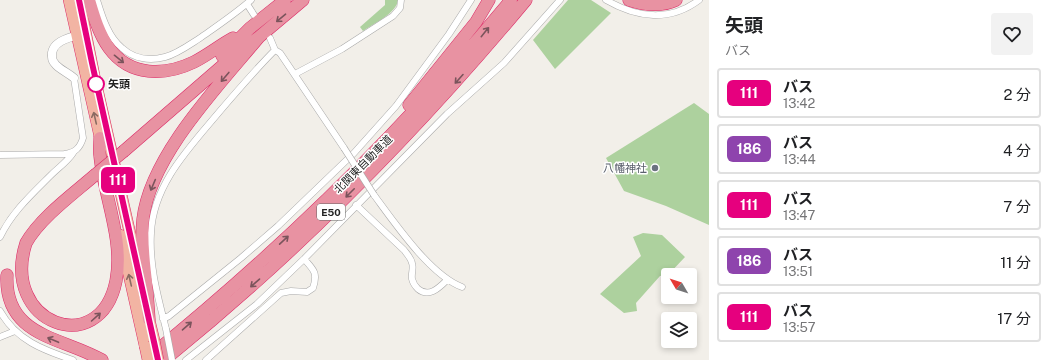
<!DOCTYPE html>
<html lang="ja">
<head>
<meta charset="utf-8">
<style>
	body { margin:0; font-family:"Public Sans","Noto Sans JP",sans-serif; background:#f2f2f2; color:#202124; height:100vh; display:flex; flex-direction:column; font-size:15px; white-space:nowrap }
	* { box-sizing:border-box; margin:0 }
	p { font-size:13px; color:#757577 }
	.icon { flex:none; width:22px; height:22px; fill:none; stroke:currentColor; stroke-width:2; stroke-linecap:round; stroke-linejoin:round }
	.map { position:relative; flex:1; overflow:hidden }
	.sheet { display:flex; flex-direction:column; background:#fff; width:340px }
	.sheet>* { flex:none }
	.badge { padding:0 8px; border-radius:6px; font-size:14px; line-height:26px }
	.needle { width:26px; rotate:309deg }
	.buttons { position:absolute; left:661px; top:268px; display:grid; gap:8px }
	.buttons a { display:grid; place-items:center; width:36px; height:36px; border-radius:4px; background:#fff; box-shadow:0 2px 6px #0003; font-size:20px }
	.map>.badge { position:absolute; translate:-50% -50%; box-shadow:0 0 0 2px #fff }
	.round { display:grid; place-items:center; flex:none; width:42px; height:42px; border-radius:4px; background:#f2f2f2 }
	.summary { display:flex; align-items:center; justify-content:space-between; height:68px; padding:0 16px }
	h1 { font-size:19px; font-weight:700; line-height:30px }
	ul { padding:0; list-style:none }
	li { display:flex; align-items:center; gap:12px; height:50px; margin:0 8px 6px; padding:0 8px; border:2px solid #e0e0e0; border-radius:4px }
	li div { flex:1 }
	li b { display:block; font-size:15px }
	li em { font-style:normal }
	li .badge { min-width:44px; font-weight:700; text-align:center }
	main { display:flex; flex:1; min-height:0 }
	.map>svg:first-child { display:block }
</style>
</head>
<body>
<main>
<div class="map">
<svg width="709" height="360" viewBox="0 0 709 360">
	<rect width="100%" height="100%" fill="#f2efe9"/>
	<path fill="#add19e" d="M385,0H398C397,13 373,24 363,31L360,27L385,5Z
		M568,0H591L611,13L555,69L533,40Z
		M694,103L709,114V225L666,206L624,191L606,158Z
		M643,233L662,235L685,257L668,275L660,276L636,303L637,311L624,313L600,294L641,256L633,237Z"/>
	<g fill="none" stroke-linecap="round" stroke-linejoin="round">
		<g stroke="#a9a9a9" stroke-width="7">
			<path id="minor" d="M97,0C102,16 108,37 122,48C134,59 150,61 165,57C177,54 189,45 200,38C217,26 235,14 251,0
				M606,0C637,18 670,22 699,0
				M247,4L254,15
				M270,38L275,50L280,53L344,148
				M295,74L342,49L393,16L400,8L401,0
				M0,155L64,154C75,153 80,148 83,138L74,78
				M374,195C394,222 430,275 462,287
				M356,205L404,250C407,254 411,258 412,263C414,268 411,273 412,279C413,283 415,286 418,289C429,298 439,288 447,280
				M0,237C12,212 32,194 51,175C59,167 67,162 73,153
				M0,311C16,340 43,350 73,360
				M163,319L169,316L241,258L278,226L354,153L396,106L449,34L471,0
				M166,329C158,297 149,266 151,233C153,184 190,147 220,111C238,90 256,69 275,50
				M0,337L15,331
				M186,360L257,304L304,259L447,114L504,63L560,0
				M206,360L281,293L291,291L307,292L313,288C318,273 314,270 304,259"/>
		</g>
		<g stroke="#a9a9a9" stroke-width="9">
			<path id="tertiary" d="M74,78C68,73 61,70 56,65C54,63 52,60 52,57C50,41 71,37 82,34"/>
		</g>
		<g stroke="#dc2a67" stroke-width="12">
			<path id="trunk" d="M69,0L102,146
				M79,0L94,75L142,286
				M120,235L145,346
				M147,311L154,340"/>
		</g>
		<g stroke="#dc2a67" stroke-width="13">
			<path id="motorway" d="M89,0C94,17 99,34 109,48C130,77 165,76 194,62C208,55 220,45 233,38
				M629,0C644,5 661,7 676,0
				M222,56L250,28L285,0
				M409,105L476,22L489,0
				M124,151L236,54L259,37L303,0
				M95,175C73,194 40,218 26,243C0,324 100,360 116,281C124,239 104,197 100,156C99,150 100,143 100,138
				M7,275C4,337 62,337 102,360
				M149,319C148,304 147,289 145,273C143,255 141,238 143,219C150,156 220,84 259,37
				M149,357C281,250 403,131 511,0
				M164,360C297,253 417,131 526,0"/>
		</g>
		<use href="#minor" stroke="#fff" stroke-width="6"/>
		<use href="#tertiary" stroke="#fff" stroke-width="8"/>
		<use href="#trunk" stroke="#f2b4a3" stroke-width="11"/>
		<use href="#motorway" stroke="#e892a2" stroke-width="12"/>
		<g stroke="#a9a9a9" stroke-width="7" stroke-linecap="butt">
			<path id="minor-bridge" d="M344,148L374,195
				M166,329L172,360"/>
		</g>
		<g stroke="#dc2a67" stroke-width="12" stroke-linecap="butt">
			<path id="trunk-bridge" d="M154,340L158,360
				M145,346L148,360"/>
		</g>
		<g stroke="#dc2a67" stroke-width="13" stroke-linecap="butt">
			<path id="motorway-bridge" d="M95,175L124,151"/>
		</g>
		<use href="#minor-bridge" stroke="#fff" stroke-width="6"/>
		<use href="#trunk-bridge" stroke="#f2b4a3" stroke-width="11"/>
		<use href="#motorway-bridge" stroke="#e892a2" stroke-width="12"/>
	</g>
	<defs><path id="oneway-shaft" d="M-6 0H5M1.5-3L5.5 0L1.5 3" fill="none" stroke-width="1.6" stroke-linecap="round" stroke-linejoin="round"/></defs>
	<g stroke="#7b545c">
		<use href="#oneway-shaft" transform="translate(281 18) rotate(140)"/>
		<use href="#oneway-shaft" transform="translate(485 32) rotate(-51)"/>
		<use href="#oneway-shaft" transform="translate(119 59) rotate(39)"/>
		<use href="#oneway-shaft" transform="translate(225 77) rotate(130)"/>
		<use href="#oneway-shaft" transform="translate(459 79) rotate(132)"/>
		<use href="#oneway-shaft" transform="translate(153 185) rotate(113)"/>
		<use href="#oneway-shaft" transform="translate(350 193) rotate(135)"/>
		<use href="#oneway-shaft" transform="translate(284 240) rotate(-43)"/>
		<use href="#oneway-shaft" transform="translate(255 283) rotate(139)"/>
		<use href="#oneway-shaft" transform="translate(96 317) rotate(-42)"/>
		<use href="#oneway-shaft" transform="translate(187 326) rotate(-41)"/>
		<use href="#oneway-shaft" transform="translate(53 340) rotate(-157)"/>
	</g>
	<g stroke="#8a6b62">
		<use href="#oneway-shaft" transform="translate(95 118) rotate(-103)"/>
		<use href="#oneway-shaft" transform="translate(130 280) rotate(-103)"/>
	</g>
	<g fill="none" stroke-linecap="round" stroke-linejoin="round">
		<g stroke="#fff" stroke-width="9">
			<path id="line" d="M79,0L92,63L158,360"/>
		</g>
		<use href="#line" stroke="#e6007e" stroke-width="6"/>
	</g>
	<circle fill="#fff" stroke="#e6007e" stroke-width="2" cx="96" cy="84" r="8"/>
	<circle fill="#6b7280" stroke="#fff" stroke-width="1.5" cx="655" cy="168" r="4"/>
	<g text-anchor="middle" stroke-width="3" stroke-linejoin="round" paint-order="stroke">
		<rect fill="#fff" stroke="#646464" stroke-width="1" x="317" y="204" width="28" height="16" rx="3"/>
		<g font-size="10" font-weight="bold" fill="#222">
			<text x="331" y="216">E50</text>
		</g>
		<g font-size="11" font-weight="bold" fill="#222" stroke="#fff" text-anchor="start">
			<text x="108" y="88">矢頭</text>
		</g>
		<g font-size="11" fill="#222" stroke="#fff">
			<text transform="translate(363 164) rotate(-45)" y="4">北関東自動車道</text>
		</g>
		<g font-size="11" fill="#5b616d" stroke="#fff" text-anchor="end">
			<text x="647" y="172">八幡神社</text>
		</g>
	</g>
</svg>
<div class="buttons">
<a><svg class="needle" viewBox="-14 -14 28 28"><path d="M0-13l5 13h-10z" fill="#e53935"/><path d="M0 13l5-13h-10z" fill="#757577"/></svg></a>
<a><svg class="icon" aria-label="layers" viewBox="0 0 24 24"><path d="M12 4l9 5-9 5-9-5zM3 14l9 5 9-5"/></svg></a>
</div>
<b class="badge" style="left:118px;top:180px;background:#e6007e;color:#fff">111</b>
</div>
<section class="sheet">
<div class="summary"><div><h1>矢頭</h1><p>バス</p></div><a class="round"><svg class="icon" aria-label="heart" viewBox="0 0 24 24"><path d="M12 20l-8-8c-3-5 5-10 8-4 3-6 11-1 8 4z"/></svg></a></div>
<ul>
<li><span class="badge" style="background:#e6007e;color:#fff">111</span><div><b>バス</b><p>13:42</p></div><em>2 分</em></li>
<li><span class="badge" style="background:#8e44ad;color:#fff">186</span><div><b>バス</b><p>13:44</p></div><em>4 分</em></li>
<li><span class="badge" style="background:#e6007e;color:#fff">111</span><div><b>バス</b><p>13:47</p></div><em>7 分</em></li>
<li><span class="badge" style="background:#8e44ad;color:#fff">186</span><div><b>バス</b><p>13:51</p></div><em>11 分</em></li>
<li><span class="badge" style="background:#e6007e;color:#fff">111</span><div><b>バス</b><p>13:57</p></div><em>17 分</em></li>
</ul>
</section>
</main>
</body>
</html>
